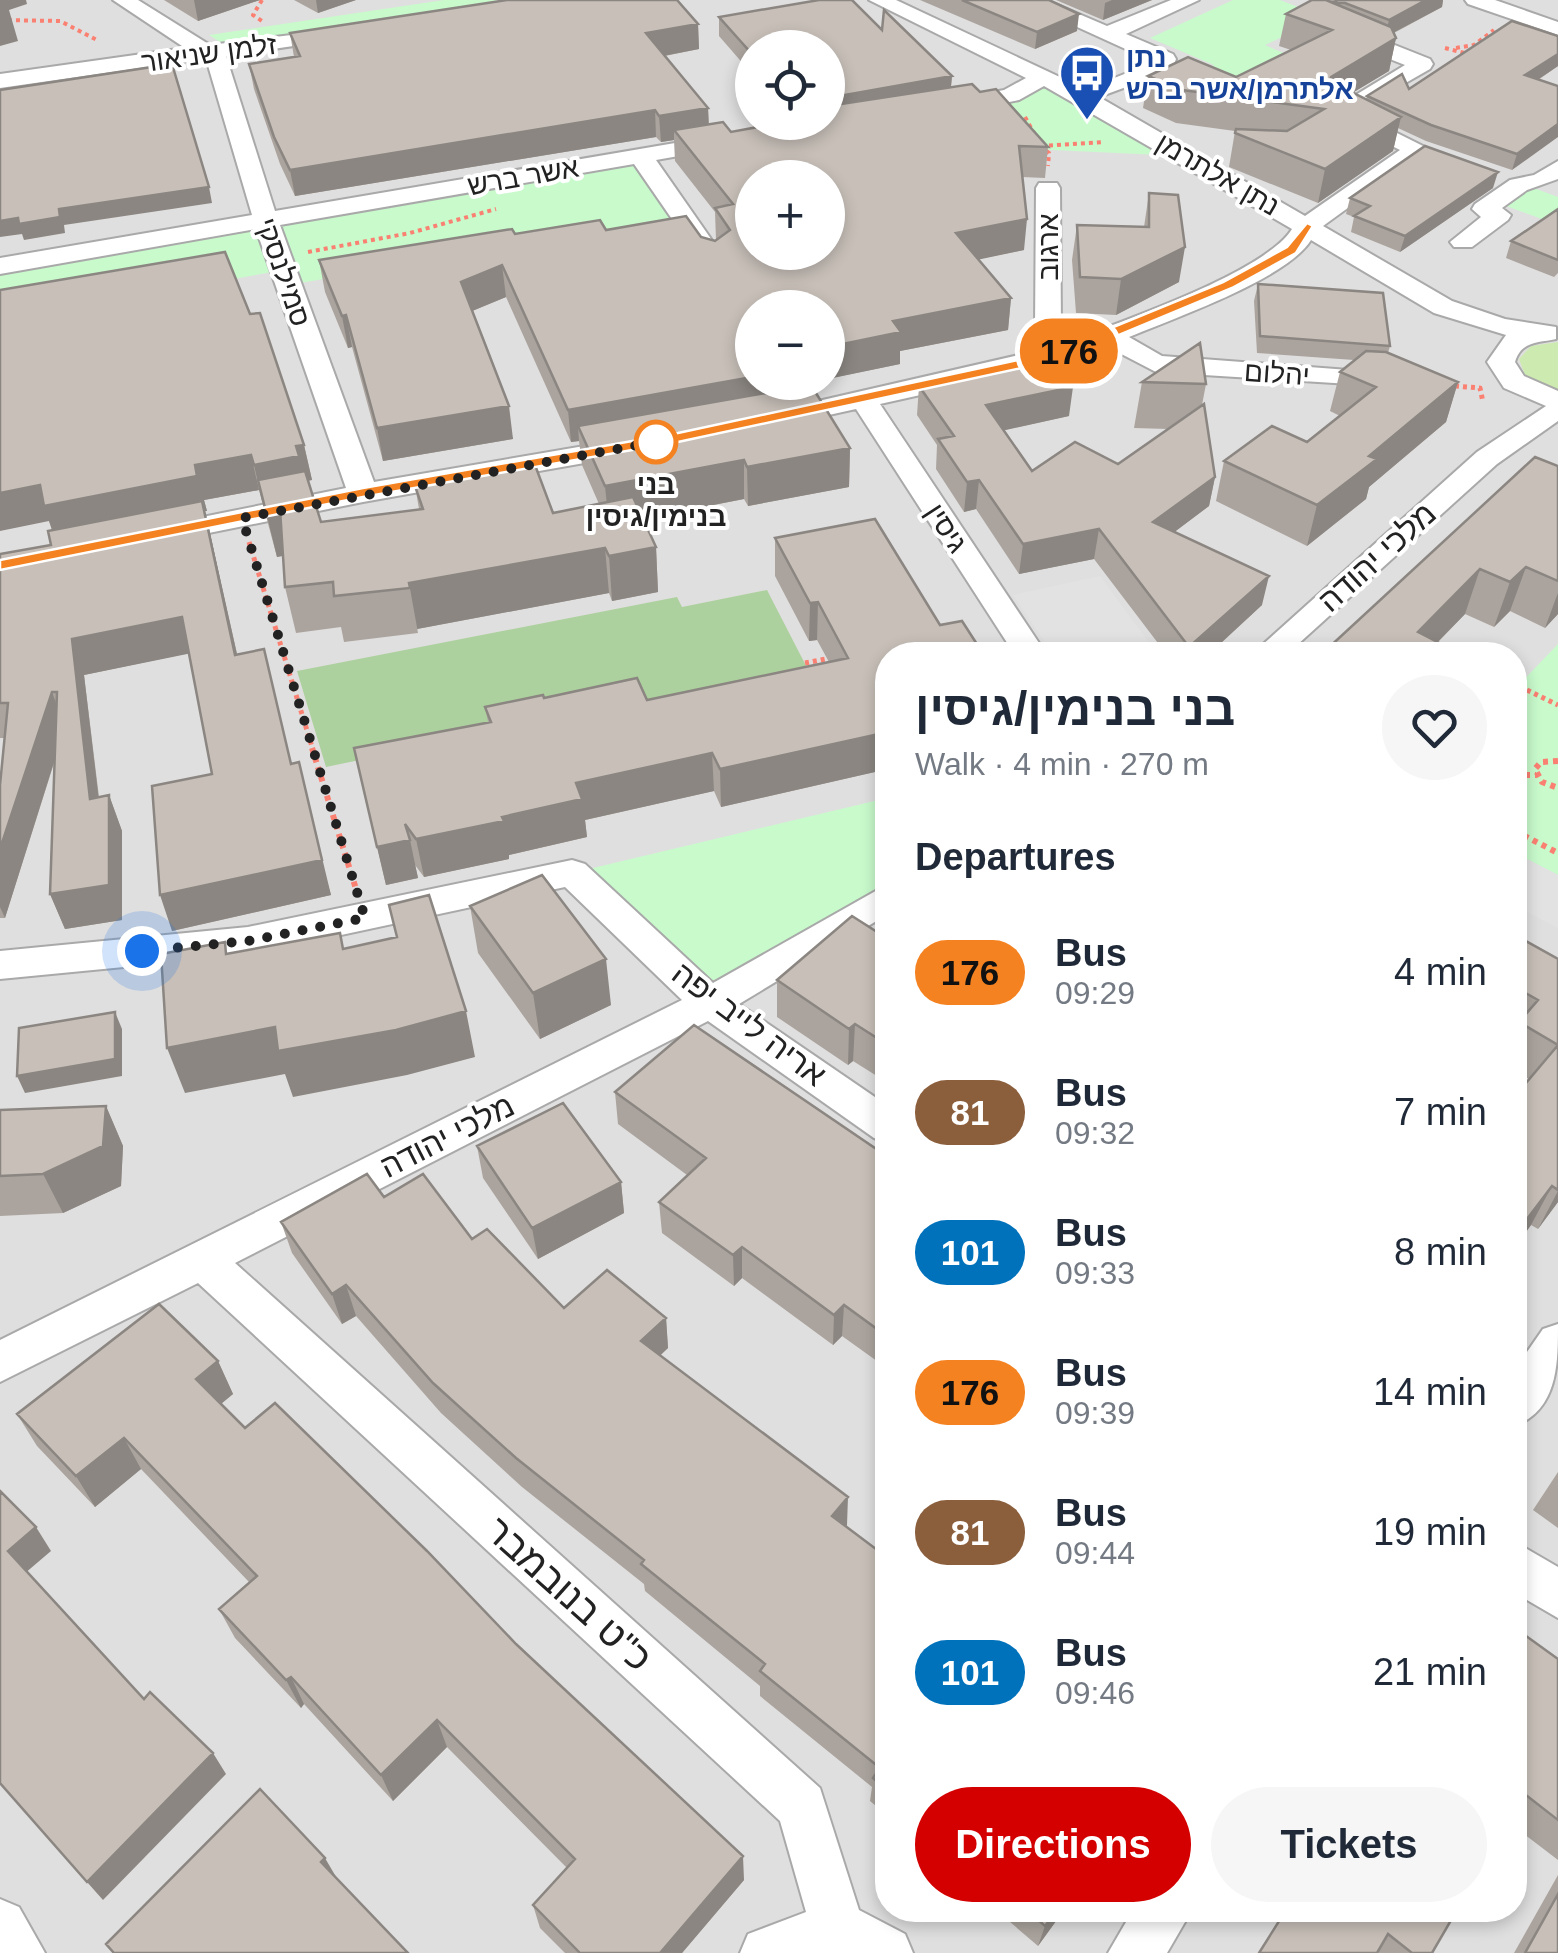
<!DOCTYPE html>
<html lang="en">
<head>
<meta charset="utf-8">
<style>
	body { margin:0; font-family:Helvetica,Heebo,sans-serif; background:#f6f6f7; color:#1f2937; height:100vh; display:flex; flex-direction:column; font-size:38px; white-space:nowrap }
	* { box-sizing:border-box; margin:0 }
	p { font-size:32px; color:#747a83 }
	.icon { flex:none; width:55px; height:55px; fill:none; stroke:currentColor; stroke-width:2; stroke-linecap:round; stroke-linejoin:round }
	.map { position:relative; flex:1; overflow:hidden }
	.drawer { position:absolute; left:875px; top:642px; width:652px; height:1280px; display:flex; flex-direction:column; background:#fff; border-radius:40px; box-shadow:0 5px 15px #0003 }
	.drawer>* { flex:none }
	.badge { padding:0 20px; border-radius:32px; font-size:35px; line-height:65px }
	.tools { position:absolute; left:735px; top:30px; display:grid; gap:20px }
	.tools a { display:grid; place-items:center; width:110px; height:110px; border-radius:50%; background:#fff; box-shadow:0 5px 15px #0003; font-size:50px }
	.you { position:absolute; width:50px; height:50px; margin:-25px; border:8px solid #fff; border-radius:50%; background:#1a73e8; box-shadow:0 0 0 15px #1a73e833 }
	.map>.badge { position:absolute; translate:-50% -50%; box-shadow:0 0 0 5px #fff }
	h2 { padding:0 40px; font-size:38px; line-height:90px }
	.round { display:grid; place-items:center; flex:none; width:105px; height:105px; border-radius:52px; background:#f6f6f7 }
	.overview { display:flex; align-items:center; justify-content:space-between; height:170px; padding:0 40px }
	h1 { font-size:48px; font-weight:600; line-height:75px }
	.primary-button { display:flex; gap:20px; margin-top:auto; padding:20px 40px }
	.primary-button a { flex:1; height:115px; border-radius:60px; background:#d40000; color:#fff; font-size:40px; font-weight:600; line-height:115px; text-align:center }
	.primary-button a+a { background:#f6f6f7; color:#1f2937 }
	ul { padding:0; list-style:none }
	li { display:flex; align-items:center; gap:30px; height:140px; padding:0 40px }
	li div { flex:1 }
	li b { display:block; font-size:38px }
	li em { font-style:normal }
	li .badge { min-width:110px; font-weight:700; text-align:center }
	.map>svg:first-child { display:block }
</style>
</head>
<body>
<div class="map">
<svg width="1558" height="1953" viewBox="0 0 1558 1953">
	<rect width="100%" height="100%" fill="#f2efe9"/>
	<path fill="#e0dfdf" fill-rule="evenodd" d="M0,0H1558V1953H0ZM752,48H828V122H752ZM752,178H828V252H752ZM752,308H828V382H752ZM888,655H1515V1910H888Z"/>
	<path fill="#cdebb0" d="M1558,342V391L1525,375L1519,359L1531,346Z"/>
	<path fill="#add19e" d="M767,590L818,689L667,696L326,767L297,671L677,597L682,607Z"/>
	<path fill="#c8facc" d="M444,0H500L225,45L209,35Z
		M1233,0H1280L1324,17L1265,45L1300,60L1238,100L1179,83L1214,65L1150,38Z
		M1053,84L1181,156L1031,149L993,103L1018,99Z
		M634,162L671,218L295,284L289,269L0,321V270Z
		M1531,187L1558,197V225L1506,206Z
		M1558,644V875L1515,853V689Z
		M887,798V897L710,1003L572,873Z"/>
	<path fill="#e2e2e2" d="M1100,576L1158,655H1054L1013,595Z
		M1515,853L1558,875V928L1515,906Z"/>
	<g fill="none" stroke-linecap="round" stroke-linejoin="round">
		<g stroke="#a9a9a9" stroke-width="4">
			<path id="minor" d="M113,0H138L210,45L349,28L352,33L341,39L226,56L275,211L722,135L730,137L734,142L730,147L656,160L725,259L712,267L703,264L634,164L280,225L374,482L631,438L641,441L645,447L641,453L363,502L159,543L148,540L144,534L148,528L346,488L256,229L0,274V258L252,215L207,62L202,59L0,88V74L185,48Z
				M869,0H896L1081,87L1102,83L1154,62L1018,0H1046L1107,26L1171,0H1199L1126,34L1173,54L1176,59L1172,70L1099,97L1305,216L1400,150L1326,113L1405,65L1336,38L1333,33L1336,28H1352L1430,59L1433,64L1430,69L1355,112L1429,149L1323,226L1452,301L1505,319L1556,327V339C1538,343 1521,341 1515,362L1524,376L1558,391V421L1497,464L1286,655H1251L1477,452L1546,406L1504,388L1487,362L1506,335L1434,313L1311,240C1287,279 1174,318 1129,337L1162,356L1388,373L1398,375L1402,381L1398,387L1156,372L1106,346L1064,363L880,404L1047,655H1015L856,409L779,426L765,418L779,410L1058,346L1035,331L1036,188L1039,183H1057L1060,188L1061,327L1081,337C1131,318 1266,271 1292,229L1044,86L1019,100L954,113L946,111L943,106L946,101L1004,90L1026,78Z
				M1465,0H1495L1558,22V35L1468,4Z
				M1558,161V179L1527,190L1502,208L1511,215L1508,220L1472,247H1454L1450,242L1481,217L1472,209L1475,204L1510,180L1534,175Z
				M572,860L585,864L713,983L888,884V914L739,1004L888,1106V1143L874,1138L708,1021L235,1263L820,1788L859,1910L905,1934L913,1953H740L748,1934L806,1912L780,1821L198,1283L0,1382V1340L682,1000L565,887L248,955L0,979V951L248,927Z
				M1558,1324C1558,1364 1558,1409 1515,1426V1369L1543,1329Z
				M1515,1542L1558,1567V1618L1515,1593Z
				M0,1899L19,1907L45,1953H0Z
				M1133,1910H1192L1167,1953H1108Z"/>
		</g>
		<path stroke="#fa8072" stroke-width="4" stroke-dasharray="4 4" stroke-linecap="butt" d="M262,0L253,15L262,21
			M0,20L60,21L99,41
			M1445,48L1472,55
			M1456,48L1474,45L1494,30
			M1025,117L1042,148L1049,153L1048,166
			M1041,146L1104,142
			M308,252L410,233L496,209"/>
		<path stroke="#fa8072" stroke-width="5" stroke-dasharray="4 4" stroke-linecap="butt" d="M1455,386L1480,388L1483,402
			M249,542L313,750
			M805,663L831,658
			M1527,690L1558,705"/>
		<path stroke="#fa8072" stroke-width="6" stroke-dasharray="5 5" stroke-linecap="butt" d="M312,748L356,889
			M1558,761L1541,762L1535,769L1542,782L1558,788
			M1515,775H1536
			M1515,831L1558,853"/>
		<use href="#minor" fill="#fff" fill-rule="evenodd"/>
	</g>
	<path fill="#aba49e" d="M164,0H260L198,21Z
		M294,0H356L318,13Z
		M920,0H1049L1077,31L1035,49Z
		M1056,0H1152L1103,20Z
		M1312,0H1443L1442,7L1394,33L1396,38L1389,71L1352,93L1366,99L1367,96L1409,89L1558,36V66L1538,80L1558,86L1512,170L1426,141L1398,128L1393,151L1318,203L1229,167L1235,131L1176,123L1143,108L1148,76L1236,77L1291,50L1279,46L1286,14Z
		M719,17L882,30L952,76L951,87L980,92L1048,147L1045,178L1022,177L1024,250L978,259L1011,298L1008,330L900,351V364L797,385V387L850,448L849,487L748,506L744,499L643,519L656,547L658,592L612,601L609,593L417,629L418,633L344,642L341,627L296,633L285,587L283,556L277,557L259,490L204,500L207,511H205L237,654L292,764L331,895L172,931L212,774L189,653L84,675L99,797L109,795L122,831V920L65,929L50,894L55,760L5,918H0V785L4,738H0V554L51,545L52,530L49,521L304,445L312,480L308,481L321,522L419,509L415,486L553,513L599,504L582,465L579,441L571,442L506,297L472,311L513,439L383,461L352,347L348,348L325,292L319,260L515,234L606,230L701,237L716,240L715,212L675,161L674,140L661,142L656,137L295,196L280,164L254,89L249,64L294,57L290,33L698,24L699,49L665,56L708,108L709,125L731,132L828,122V48H752V74L719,36Z
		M1493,188L1400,252L1351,232L1354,217L1346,214L1350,198Z
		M1149,193L1179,282L1116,315L1076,313L1072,260L1077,225L1144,227Z
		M1558,209V273L1554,277L1506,258L1511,241Z
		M1258,284L1390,346L1388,353L1458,382L1446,422L1369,487L1366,499L1307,546L1216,501L1224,461L1307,442L1340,416L1330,411L1340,372L1354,360L1257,353L1254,301Z
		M1142,382L1206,384L1202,405L1215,477L1209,506L1174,532L1262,605L1208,655H1167L1094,559L1019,574L976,509L964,512L936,469L937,445L917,415L919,386L1069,416L1004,430L1032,471L1118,464L1168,429L1134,428Z
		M1558,466V614L1545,628L1510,611L1494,627L1465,614L1438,642L1449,648L1447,655H1324L1325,651Z
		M775,538L888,655V769L721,807L714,791L585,820L587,837L509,855V859L424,877L415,865L418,878L386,885L354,748L488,722L485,707L544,698L647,700L829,662L817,640L809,641L775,576Z
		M470,906L611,1005L540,1039L478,953Z
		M1515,935L1558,959V1202L1538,1229L1531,1225L1515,1247V1096L1529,1079L1515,1071Z
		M888,939V1083L853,1061L848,1065L777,1017V980Z
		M615,1092L888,1157V1369L842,1336L833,1345L742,1278L734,1286L662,1233L659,1202L687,1175L618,1124Z
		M106,1106L123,1146L121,1186L63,1213L0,1216V1110Z
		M477,1146L621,1182L624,1213L538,1259L483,1178Z
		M384,1197L472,1239L564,1308L666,1318L668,1348L660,1355L847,1525L846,1526L888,1558V1816L870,1801L872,1787L760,1696V1686L645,1591L644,1584L522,1487L441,1413L356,1316L342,1324L292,1253L281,1222Z
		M218,1361L233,1394L221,1404L245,1428L516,1644L744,1880L682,1953H565L540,1928L533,1905L567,1868L447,1747L393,1801L304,1704L301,1708L235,1638L219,1609L249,1582L141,1469L95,1507L37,1446L17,1414Z
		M1558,1472V1528L1533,1510Z
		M1515,1628L1558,1659V1860L1515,1827Z
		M1558,1875V1953H1514Z
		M996,1910H1064L1038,1946Z
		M1286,1910H1457L1432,1953H1258Z"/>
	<path fill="#8b8681" d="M0,0H26L27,4L9,10L18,41L0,46Z
		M194,0H260L198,21Z
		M316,0H356L318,13Z
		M1112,0H1152L1103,20L1105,3Z
		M1426,0H1443L1442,7L1385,37L1389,20Z
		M1079,14L1077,31L1035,49L1037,32Z
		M698,24L699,49L647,59L646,33Z
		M1396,38L1389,71L1324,110L1331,77Z
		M1558,54V66L1521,91L1525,75Z
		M952,76L950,96L828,118V98Z
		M708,108L709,134L674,130V140L661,142L659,116Z
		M655,110L656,137L295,196L290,170Z
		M1401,117L1393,151L1318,203L1325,169Z
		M1558,124V137L1512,170L1517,154Z
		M1498,172L1493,188L1400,252L1405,236Z
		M209,187L212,203L64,225L65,233L24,240L22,234L0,237V221L59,209Z
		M1027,219L1024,250L953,265L956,233Z
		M1185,247L1179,282L1116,315L1121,279Z
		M502,265L506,297L465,314L461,282Z
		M1011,298L1008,330L900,351V364L828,379V347L893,321Z
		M346,315L352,347L348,348L342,316Z
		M752,377V382H809L797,385V401L578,426L579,441L571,442L568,410Z
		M1458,382L1446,422L1369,487L1366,499L1307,546L1317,505L1369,456Z
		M1073,387L1069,416L983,435L986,405Z
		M509,406L513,439L383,461L377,428Z
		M304,445L312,480L305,481L262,500L254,465L296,446Z
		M850,448L849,487L748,506L747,467Z
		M251,455L259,490L204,500L207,511H205L245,690L235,655L205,511L56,541L49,521L0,531V493L40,485L195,465Z
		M744,460V499L609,525L605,486Z
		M1215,477L1209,506L1148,552L1153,522Z
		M979,480L976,509L964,512L967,482Z
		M280,509L291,554L277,557L266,512Z
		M1099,529L1094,559L1019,574L1023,544Z
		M656,547L658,592L612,601L609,556Z
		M605,548L609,593L417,629L418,633L409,583Z
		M1526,567L1510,611L1494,627L1510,582Z
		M1480,569L1465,614L1425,655L1418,632Z
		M1269,576L1262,605L1208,655H1188L1189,647Z
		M1558,593V614L1545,628L1556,598Z
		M818,602L817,640L809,641L810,603Z
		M182,617L192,653L84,675L103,835L90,799L72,639Z
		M52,692L65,727L5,918L0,907V849Z
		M888,732V769L721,807L720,769Z
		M712,753L714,791L585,820L587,837L509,855V859L424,877L416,839L502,817L576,783Z
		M299,762L331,895L172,931L160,895Z
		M109,795L122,831V920L65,929L50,894Z
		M410,840L418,878L386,885L377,847Z
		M606,959L611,1005L540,1039L533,993Z
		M466,1011L475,1057L407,1075L293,1097L285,1074L185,1093L167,1048L275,1027Z
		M115,1012L122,1029V1076L25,1093L17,1076Z
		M855,1024L853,1061L848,1065L849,1029Z
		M106,1106L123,1146L121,1186L63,1213L43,1174Z
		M621,1182L624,1213L538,1259L532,1228Z
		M1552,1186L1531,1225L1515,1247V1235Z
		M1558,1191V1202L1538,1229Z
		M742,1247V1278L734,1286L733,1255Z
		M346,1285L356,1316L342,1324L332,1294Z
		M844,1305L842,1336L833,1345L834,1315Z
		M666,1318L668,1348L644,1371L641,1341Z
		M218,1361L233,1394L211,1412L196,1379Z
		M124,1438L141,1469L95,1507L76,1476Z
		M848,1497L847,1525L831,1544L832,1516Z
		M36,1527L51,1551L24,1574L8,1551Z
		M291,1677L304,1704L301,1708L286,1680Z
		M437,1720L447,1747L393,1801L381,1775Z
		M213,1753L226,1774L103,1900L87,1882Z
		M743,1856L744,1880L682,1953H660Z
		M325,1858L339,1882L321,1862Z
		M1057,1910H1064L1038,1946L1045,1926Z"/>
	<path fill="#c7bfb8" stroke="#8b8681" stroke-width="2.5" fill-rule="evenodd" d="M507,0H677L698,24L646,33L708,108L659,116L655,110L290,170L274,137L249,64L300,56L290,33Z
		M819,0H852L882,30L884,10L952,76L828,98V48H752V54L719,17Z
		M962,0H1049L1079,14L1037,32Z
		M1312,0H1326L1391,27L1396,38L1331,77L1330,81L1401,117L1325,169L1235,133L1236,129L1287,131L1324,109L1182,90L1148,76L1188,57L1236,77L1332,30L1286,14Z
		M1338,0H1426L1389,20L1345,3H1332Z
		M1512,21L1558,36V54L1525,75L1558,86V124L1517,154L1431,125L1367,96L1402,74L1409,89Z
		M172,64L209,187L59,209L60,217L19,224L18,218L0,221V90Z
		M972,84L980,92L996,89L1048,147L1019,146L1027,219L956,233L1011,298L893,321L901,332L828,347V308H752V377L568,410L502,265L461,282L509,406L377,428L346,315L342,316L319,260L512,229L515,234L600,220L606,230L686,216L701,237L715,241L730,230L715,208L733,204L674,130L723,122L731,132L785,122H828V106ZM752,178H828V252H752Z
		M1425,146L1498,172L1405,236L1354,216L1370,206L1350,198Z
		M1149,193L1178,195L1185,247L1121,279L1080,277L1077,225L1149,227Z
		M1558,209V260L1511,241Z
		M225,252L250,314L260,313L304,445L296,446L299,456L254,465L251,455L195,465L197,476L44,506L40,485L0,493V290Z
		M1258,284L1383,293L1390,346L1260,336Z
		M1200,343L1206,384L1142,382Z
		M1366,351L1386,352L1458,382L1369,456L1377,459L1317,505L1224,461L1272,426L1307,442L1376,387L1340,372Z
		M1050,360L1073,387L986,405L1032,471L1075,442L1118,464L1204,404L1215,477L1153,522L1269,576L1189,647L1099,529L1023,544L979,480L967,482L938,439L954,436L919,386Z
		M811,385L850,448L747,467L744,460L605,486L578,426Z
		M1535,457L1558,466V581L1526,567L1510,582L1480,569L1418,632L1449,648L1442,655H1333L1325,651Z
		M535,465L553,513L633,497L656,547L609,556L605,548L409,583L410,588L334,596L333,582L285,587L280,509L266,512L258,480L305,471L321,522L423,509L415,486Z
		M202,501L235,655L264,649L291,764L299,762L322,860L160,895L152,786L212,774L182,617L72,639L90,799L109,795V885L50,894L57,692H52L0,849V785L8,703H0V554L51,545L48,531Z
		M875,519L940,625L962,621L984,655H888V732L720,769L712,753L576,783L582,799L502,817L504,821L416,839L405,824L410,840L377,847L354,748L491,722L485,707L543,695L544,698L637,678L647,700L848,658L818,602L810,603L775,538Z
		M542,875L606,959L533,993L470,906Z
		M429,895L466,1011L396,1030L278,1051L275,1027L167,1048L161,954L225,942L226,954L340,933L343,949L397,937L389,905Z
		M852,916L888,939V1045L855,1024L849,1029L777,980Z
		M1515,935L1558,959V1190L1552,1186L1515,1235V1096L1558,1045L1519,1022L1538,1000L1515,987Z
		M115,1012V1059L17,1076L19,1028Z
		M694,1025L888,1157V1337L844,1305L834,1315L742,1247L733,1255L659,1202L706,1158L615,1092Z
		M563,1103L621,1182L532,1228L477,1146Z
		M106,1106L103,1146L43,1174L0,1176V1110Z
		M367,1174L384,1197L423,1174L472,1239L487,1229L564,1308L607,1270L666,1318L641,1341L848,1497L832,1516L888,1558V1791L873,1778L880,1768L760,1671L765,1664L641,1564L644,1560L516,1458L433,1383L346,1285L332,1294L281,1222Z
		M159,1304L218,1361L196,1379L245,1428L275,1403L427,1551L516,1644L743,1856L660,1953H580L533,1905L575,1859L437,1720L381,1775L291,1677L286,1680L219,1609L257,1576L124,1438L76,1476L17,1414Z
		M0,1491L36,1527L8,1551L144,1699L150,1692L213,1753L87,1882L0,1783Z
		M1515,1628L1558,1659V1820L1526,1795L1515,1813Z
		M260,1789L325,1858L321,1862L408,1953H114L106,1944Z
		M1558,1894V1953H1525Z
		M1027,1910H1057L1045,1926Z
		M1286,1910H1457L1432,1953H1412L1388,1934L1377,1953H1259Z"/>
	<path fill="#f58220" stroke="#fff" stroke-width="2.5" d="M1307,223L1313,226L1296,253L1232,288L1059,360L678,442L363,497L0,570V560L363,488L678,433L1050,353L1223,282L1287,247Z"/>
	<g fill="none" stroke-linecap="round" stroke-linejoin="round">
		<path stroke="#222" stroke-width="10" stroke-dasharray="0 18" d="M142,951L248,941L365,918L242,518L656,442"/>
	</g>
	<defs>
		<g id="bus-pin" transform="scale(2.875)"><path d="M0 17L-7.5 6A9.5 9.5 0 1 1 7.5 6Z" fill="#1a4fb4" stroke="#fff"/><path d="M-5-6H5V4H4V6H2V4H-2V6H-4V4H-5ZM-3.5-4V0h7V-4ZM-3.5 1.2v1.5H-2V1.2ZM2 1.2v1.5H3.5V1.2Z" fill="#fff"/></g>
	</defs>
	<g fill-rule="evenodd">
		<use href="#bus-pin" x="1087" y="73"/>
	</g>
	<circle fill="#fff" stroke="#f58220" stroke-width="5" cx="656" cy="442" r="20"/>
	<g text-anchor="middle" stroke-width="8" stroke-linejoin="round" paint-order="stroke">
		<g font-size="28" fill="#222" stroke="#fff">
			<text transform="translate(209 53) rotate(-8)" y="10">זלמן שניאור</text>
			<text transform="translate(1218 174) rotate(30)" y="10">נתן אלתרמן</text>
			<text transform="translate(523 176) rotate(-10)" y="10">אשר ברש</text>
			<text transform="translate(1048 247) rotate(-90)" y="10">ארגוב</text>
			<text transform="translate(284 272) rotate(71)" y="10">סמילנסקי</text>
			<text transform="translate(1277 373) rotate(4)" y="10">יהלום</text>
			<text transform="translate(947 528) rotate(57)" y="10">גיסין</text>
		</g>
		<g font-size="28" font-weight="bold" fill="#164399" stroke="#fff" text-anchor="start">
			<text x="1126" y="67">נתן<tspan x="1126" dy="32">אלתרמן/אשר ברש</tspan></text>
		</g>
		<g font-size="28" font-weight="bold" fill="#222" stroke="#fff">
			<text x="656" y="494">בני<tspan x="656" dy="32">בנימין/גיסין</tspan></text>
		</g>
		<g font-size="32" fill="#222" stroke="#fff">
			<text transform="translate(1377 557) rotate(-42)" y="11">מלכי יהודה</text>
			<text transform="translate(749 1024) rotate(37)" y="11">אריה לייב יפה</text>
			<text transform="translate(447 1136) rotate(-27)" y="11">מלכי יהודה</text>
		</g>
		<g font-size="38" fill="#222" stroke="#fff">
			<text transform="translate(569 1594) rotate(42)" y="13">כ"ט בנובמבר</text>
		</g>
	</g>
</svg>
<div class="tools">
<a><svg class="icon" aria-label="locate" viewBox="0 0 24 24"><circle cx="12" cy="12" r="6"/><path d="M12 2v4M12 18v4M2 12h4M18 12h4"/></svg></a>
<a>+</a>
<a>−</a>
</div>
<div class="you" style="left:142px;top:951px"></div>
<b class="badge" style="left:1069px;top:351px;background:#f58220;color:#111">176</b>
<section class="drawer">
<div class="overview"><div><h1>בני בנימין/גיסין</h1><p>Walk · 4 min · 270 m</p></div><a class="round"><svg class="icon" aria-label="heart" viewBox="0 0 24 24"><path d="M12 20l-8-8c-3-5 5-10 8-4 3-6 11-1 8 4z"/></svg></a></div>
<h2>Departures</h2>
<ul>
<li><span class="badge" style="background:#f58220;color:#111">176</span><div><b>Bus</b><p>09:29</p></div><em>4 min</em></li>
<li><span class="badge" style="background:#8b5e3c;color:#fff">81</span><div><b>Bus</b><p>09:32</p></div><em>7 min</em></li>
<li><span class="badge" style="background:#0072bc;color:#fff">101</span><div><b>Bus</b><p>09:33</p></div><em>8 min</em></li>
<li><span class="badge" style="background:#f58220;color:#111">176</span><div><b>Bus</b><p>09:39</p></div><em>14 min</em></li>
<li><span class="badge" style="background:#8b5e3c;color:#fff">81</span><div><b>Bus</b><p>09:44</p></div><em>19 min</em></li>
<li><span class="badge" style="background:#0072bc;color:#fff">101</span><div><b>Bus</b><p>09:46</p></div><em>21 min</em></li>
</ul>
<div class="primary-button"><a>Directions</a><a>Tickets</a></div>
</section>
</div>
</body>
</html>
